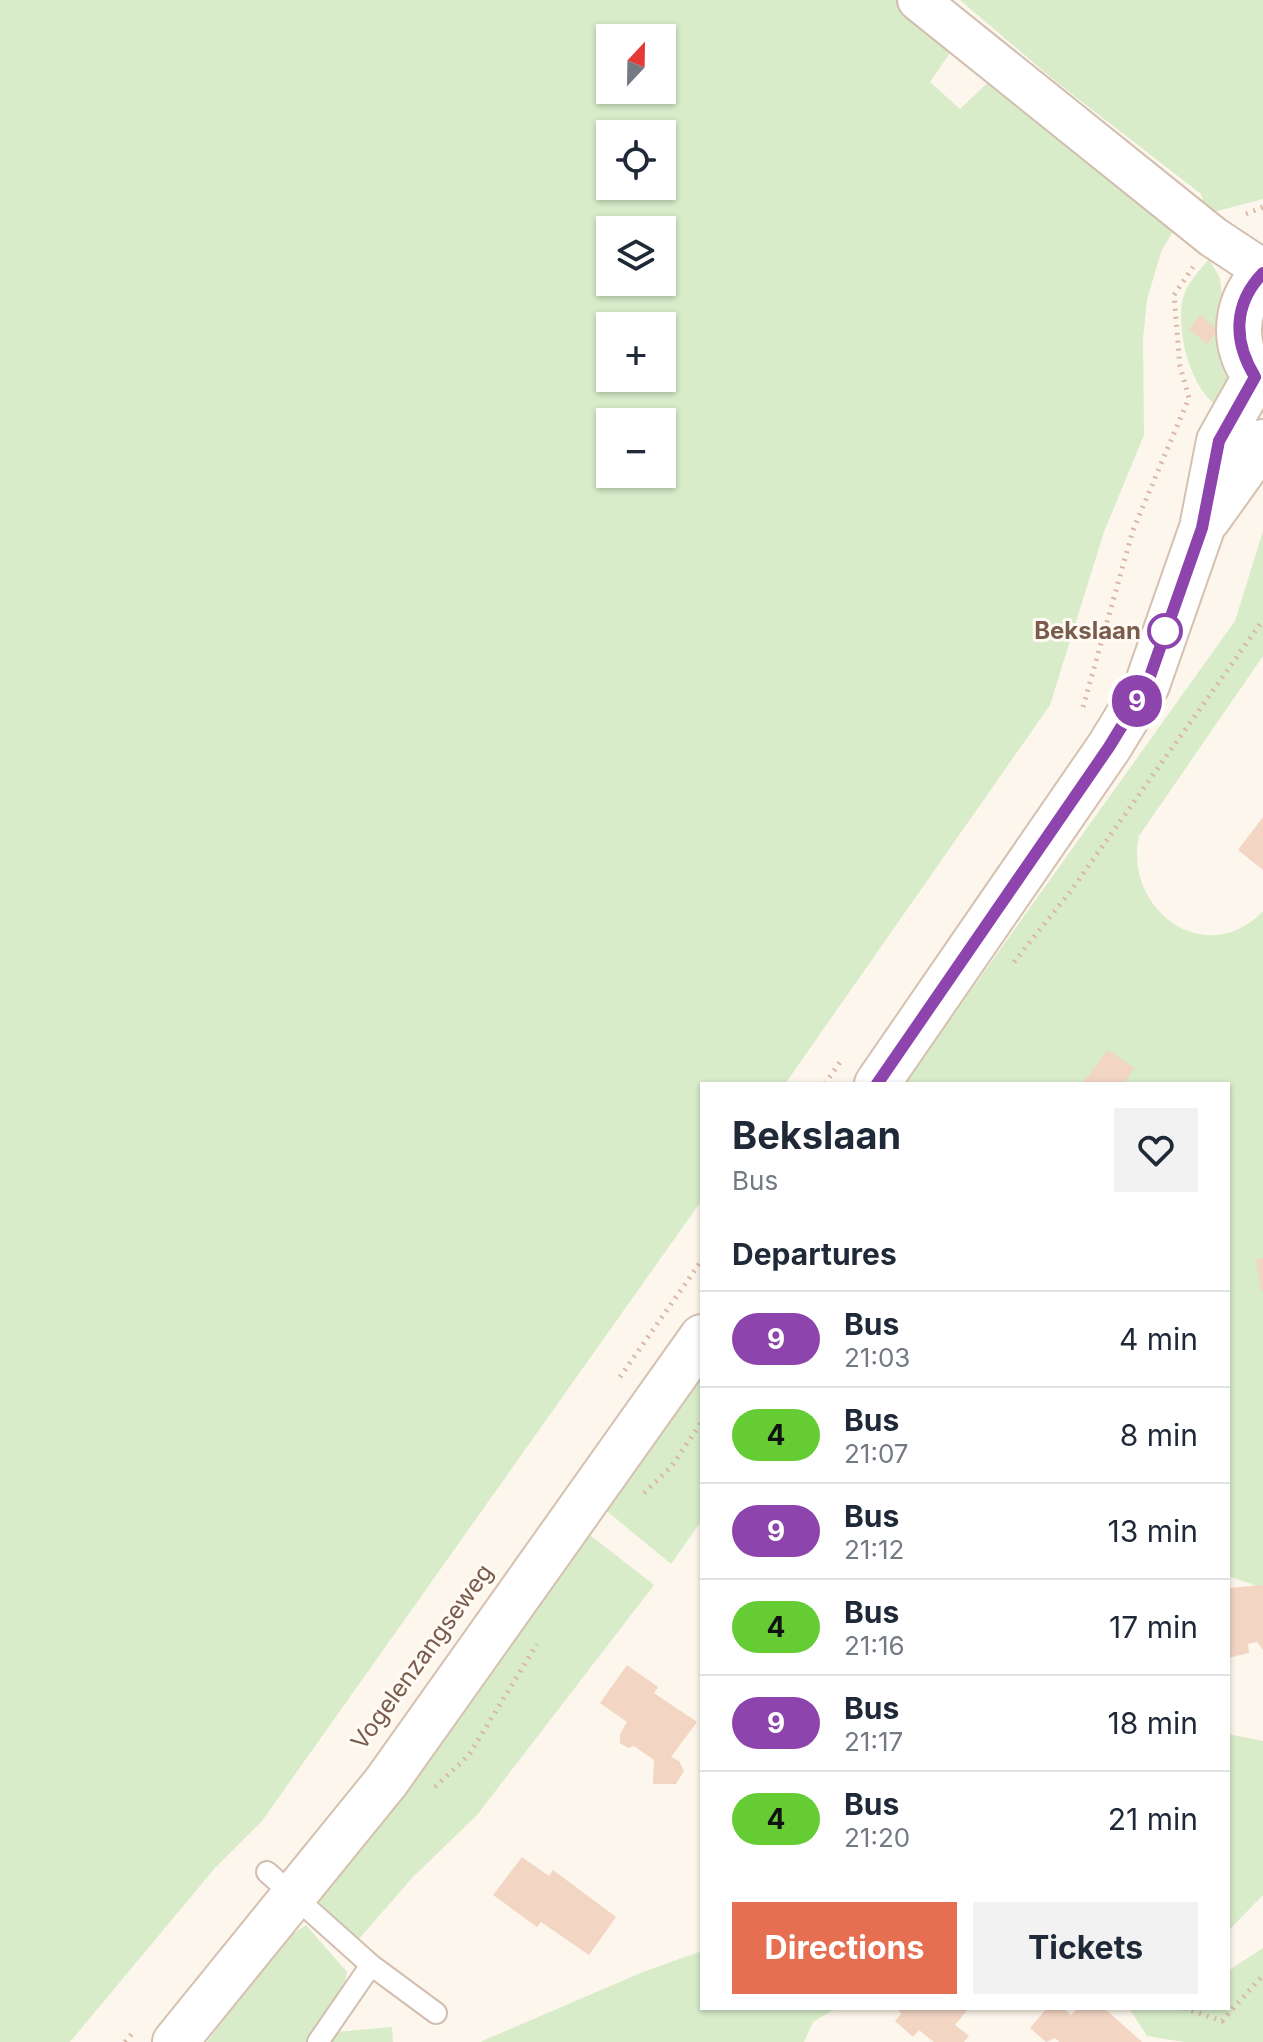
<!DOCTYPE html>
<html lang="en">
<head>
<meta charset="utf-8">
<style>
	body { margin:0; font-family:Inter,sans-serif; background:#f2f2f3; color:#1f2937; height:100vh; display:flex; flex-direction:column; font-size:30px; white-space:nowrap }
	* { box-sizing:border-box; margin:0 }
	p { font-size:26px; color:#747a83 }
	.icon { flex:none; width:44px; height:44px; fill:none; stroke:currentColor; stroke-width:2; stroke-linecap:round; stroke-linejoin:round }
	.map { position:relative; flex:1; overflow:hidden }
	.details { position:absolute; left:700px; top:1082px; width:530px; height:928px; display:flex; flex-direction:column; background:#fff; border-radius:0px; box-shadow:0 2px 6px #0004 }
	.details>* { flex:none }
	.badge { padding:0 16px; border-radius:26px; font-size:28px; line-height:52px }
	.needle { width:52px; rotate:22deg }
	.tools { position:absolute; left:596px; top:24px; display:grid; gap:16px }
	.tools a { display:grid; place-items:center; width:80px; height:80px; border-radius:0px; background:#fff; box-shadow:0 2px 6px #0004; font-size:40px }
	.map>.badge { position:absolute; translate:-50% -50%; box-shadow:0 0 0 4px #fff }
	h2 { padding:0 32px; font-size:30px; line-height:72px }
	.round { display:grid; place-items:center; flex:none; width:84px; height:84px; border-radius:0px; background:#f2f2f3 }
	.overview { display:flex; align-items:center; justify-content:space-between; height:136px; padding:0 32px }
	h1 { font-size:38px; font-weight:700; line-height:60px }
	.primary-button { display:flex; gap:16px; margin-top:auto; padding:16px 32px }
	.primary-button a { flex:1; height:92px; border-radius:0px; background:#e76f51; color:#fff; font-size:32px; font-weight:700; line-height:92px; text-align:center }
	.primary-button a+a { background:#f2f2f3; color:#1f2937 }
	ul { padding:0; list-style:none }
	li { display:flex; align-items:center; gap:24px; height:96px; padding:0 32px; border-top:2px solid #e0e1e3 }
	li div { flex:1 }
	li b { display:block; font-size:30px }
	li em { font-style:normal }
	li .badge { min-width:88px; font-weight:700; text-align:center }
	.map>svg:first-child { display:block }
</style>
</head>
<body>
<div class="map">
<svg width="1263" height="2042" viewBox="0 0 1263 2042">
	<rect width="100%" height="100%" fill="#fdf6ec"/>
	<path fill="#d8ecc9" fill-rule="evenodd" d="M0,0H901L956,44L930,82L960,109L995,76L1179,221L1161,252L1147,300L1143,339L1144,435L1104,532L1050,705L785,1084H702V1200L262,1821L215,1868L70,2042H0ZM610,38H662V90H610ZM610,134H662V186H610ZM610,230H662V282H610ZM610,326H662V378H610ZM610,422H662V474H610Z
		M960,0H1263V199L1206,214L1201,194L1055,81Z
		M1209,259L1220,278L1232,378L1221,408C1190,393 1174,325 1184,295C1188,282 1201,269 1209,259Z
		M1263,531V656L1139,836C1123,909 1206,971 1263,911V1588L1228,1576V1084H904L1235,621Z
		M702,1319V1520L671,1564L580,1489Z
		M563,1514L654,1585L477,1815L413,1877L357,1941L298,1880Z
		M1228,1734L1263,1741V1895L1228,1931Z
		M306,1925L347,1972L336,2032L392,2027L393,2042H207L284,1940Z
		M1263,1948V2042H1184L1147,2036L1129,2008H1228V1971Z
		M702,1951V2008H836L813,2022L804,2042H480L643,1972Z"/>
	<path fill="#f3d5c3" d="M1200,315L1218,330L1207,344L1189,329Z
		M1263,817V870L1238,850Z
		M1108,1050L1134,1068L1124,1084H1082Z
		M1263,1258V1290H1261L1256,1260Z
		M1263,1585V1650L1257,1642L1248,1644L1249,1653L1228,1658V1588Z
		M627,1665L658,1687L654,1693L697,1722L671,1757L679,1761L684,1771L676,1784H653L654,1760L634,1746L628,1748L620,1743V1734L627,1722L600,1703Z
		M522,1857L549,1876L553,1870L616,1917L589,1955L541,1922L537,1927L493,1895Z
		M897,2008H969L955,2025L969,2036L964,2042H934L919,2030L913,2037L895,2021L901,2014Z
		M1047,2008H1063L1071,2015L1078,2008H1104L1142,2042H1059L1055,2038L1046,2042L1030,2028Z"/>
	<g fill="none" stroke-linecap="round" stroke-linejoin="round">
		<g stroke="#d1beb0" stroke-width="24">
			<path id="lane" d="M267,1872L371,1965
				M318,2042L371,1965L436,2013"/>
		</g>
		<g stroke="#d1beb0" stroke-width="44">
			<path id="street" d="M918,0L1213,237L1263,270"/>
		</g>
		<g stroke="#d6c0b0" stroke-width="48">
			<path id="secondary" d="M1263,273C1232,306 1230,353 1263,385
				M1208,519L1263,442
				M877,1084L1109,747L1147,685L1202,528L1219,441L1255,377
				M175,2042L386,1782L702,1337"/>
		</g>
		<path stroke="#d9b8a5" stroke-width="5" stroke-dasharray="2 6" stroke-linecap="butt" d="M1246,214L1263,207
			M1083,707L1133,530L1189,398L1180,366L1174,295L1193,267
			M1014,962L1070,892L1263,620
			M825,1084L840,1062
			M620,1377L702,1260
			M644,1493L671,1467L702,1421
			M435,1787L469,1755L537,1644
			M1184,2008L1222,2021L1263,1975
			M125,2042L135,2030"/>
		<use href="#lane" stroke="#fff" stroke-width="20"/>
		<use href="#street" stroke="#fff" stroke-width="40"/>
		<use href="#secondary" stroke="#fff" stroke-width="44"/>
	</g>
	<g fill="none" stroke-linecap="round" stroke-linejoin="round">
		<g stroke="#fff" stroke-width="18">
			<path id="line" d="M877,1084L1109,747L1147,685L1202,528L1219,441L1255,377C1233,341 1233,304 1263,273"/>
		</g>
		<use href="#line" stroke="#8e44ad" stroke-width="12"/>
	</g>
	<circle fill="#fff" stroke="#8e44ad" stroke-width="4" cx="1165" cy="631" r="16"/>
	<g text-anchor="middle" stroke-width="6" stroke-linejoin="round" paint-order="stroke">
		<g font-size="24" font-weight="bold" fill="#7a5c4d" stroke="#fffaf3" text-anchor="end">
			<text x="1141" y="639">Bekslaan</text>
		</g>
		<g font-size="24" fill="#7a5c4d" stroke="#fffaf3">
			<text transform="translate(422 1657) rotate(-54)" y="8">Vogelenzangseweg</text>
		</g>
	</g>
</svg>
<div class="tools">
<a><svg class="needle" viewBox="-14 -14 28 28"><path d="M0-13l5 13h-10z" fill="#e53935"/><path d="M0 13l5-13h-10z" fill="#747a83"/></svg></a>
<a><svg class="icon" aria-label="locate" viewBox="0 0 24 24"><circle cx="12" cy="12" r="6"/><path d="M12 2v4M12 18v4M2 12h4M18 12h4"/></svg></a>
<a><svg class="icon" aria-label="layers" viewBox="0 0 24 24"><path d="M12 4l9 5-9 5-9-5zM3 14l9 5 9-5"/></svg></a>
<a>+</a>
<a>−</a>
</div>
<b class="badge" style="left:1137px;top:701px;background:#8e44ad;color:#fff">9</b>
<section class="details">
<div class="overview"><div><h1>Bekslaan</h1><p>Bus</p></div><a class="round"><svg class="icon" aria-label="heart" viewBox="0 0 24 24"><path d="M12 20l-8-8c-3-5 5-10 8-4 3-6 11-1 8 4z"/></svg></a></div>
<h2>Departures</h2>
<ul>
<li><span class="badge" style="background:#8e44ad;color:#fff">9</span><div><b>Bus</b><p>21:03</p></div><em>4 min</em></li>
<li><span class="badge" style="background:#6c3;color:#111">4</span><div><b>Bus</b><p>21:07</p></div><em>8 min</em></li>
<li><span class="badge" style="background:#8e44ad;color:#fff">9</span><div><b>Bus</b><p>21:12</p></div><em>13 min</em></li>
<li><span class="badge" style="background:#6c3;color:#111">4</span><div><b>Bus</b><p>21:16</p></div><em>17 min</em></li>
<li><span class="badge" style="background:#8e44ad;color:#fff">9</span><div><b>Bus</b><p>21:17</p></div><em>18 min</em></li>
<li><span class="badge" style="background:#6c3;color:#111">4</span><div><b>Bus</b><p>21:20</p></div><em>21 min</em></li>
</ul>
<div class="primary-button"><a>Directions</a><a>Tickets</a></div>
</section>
</div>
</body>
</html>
